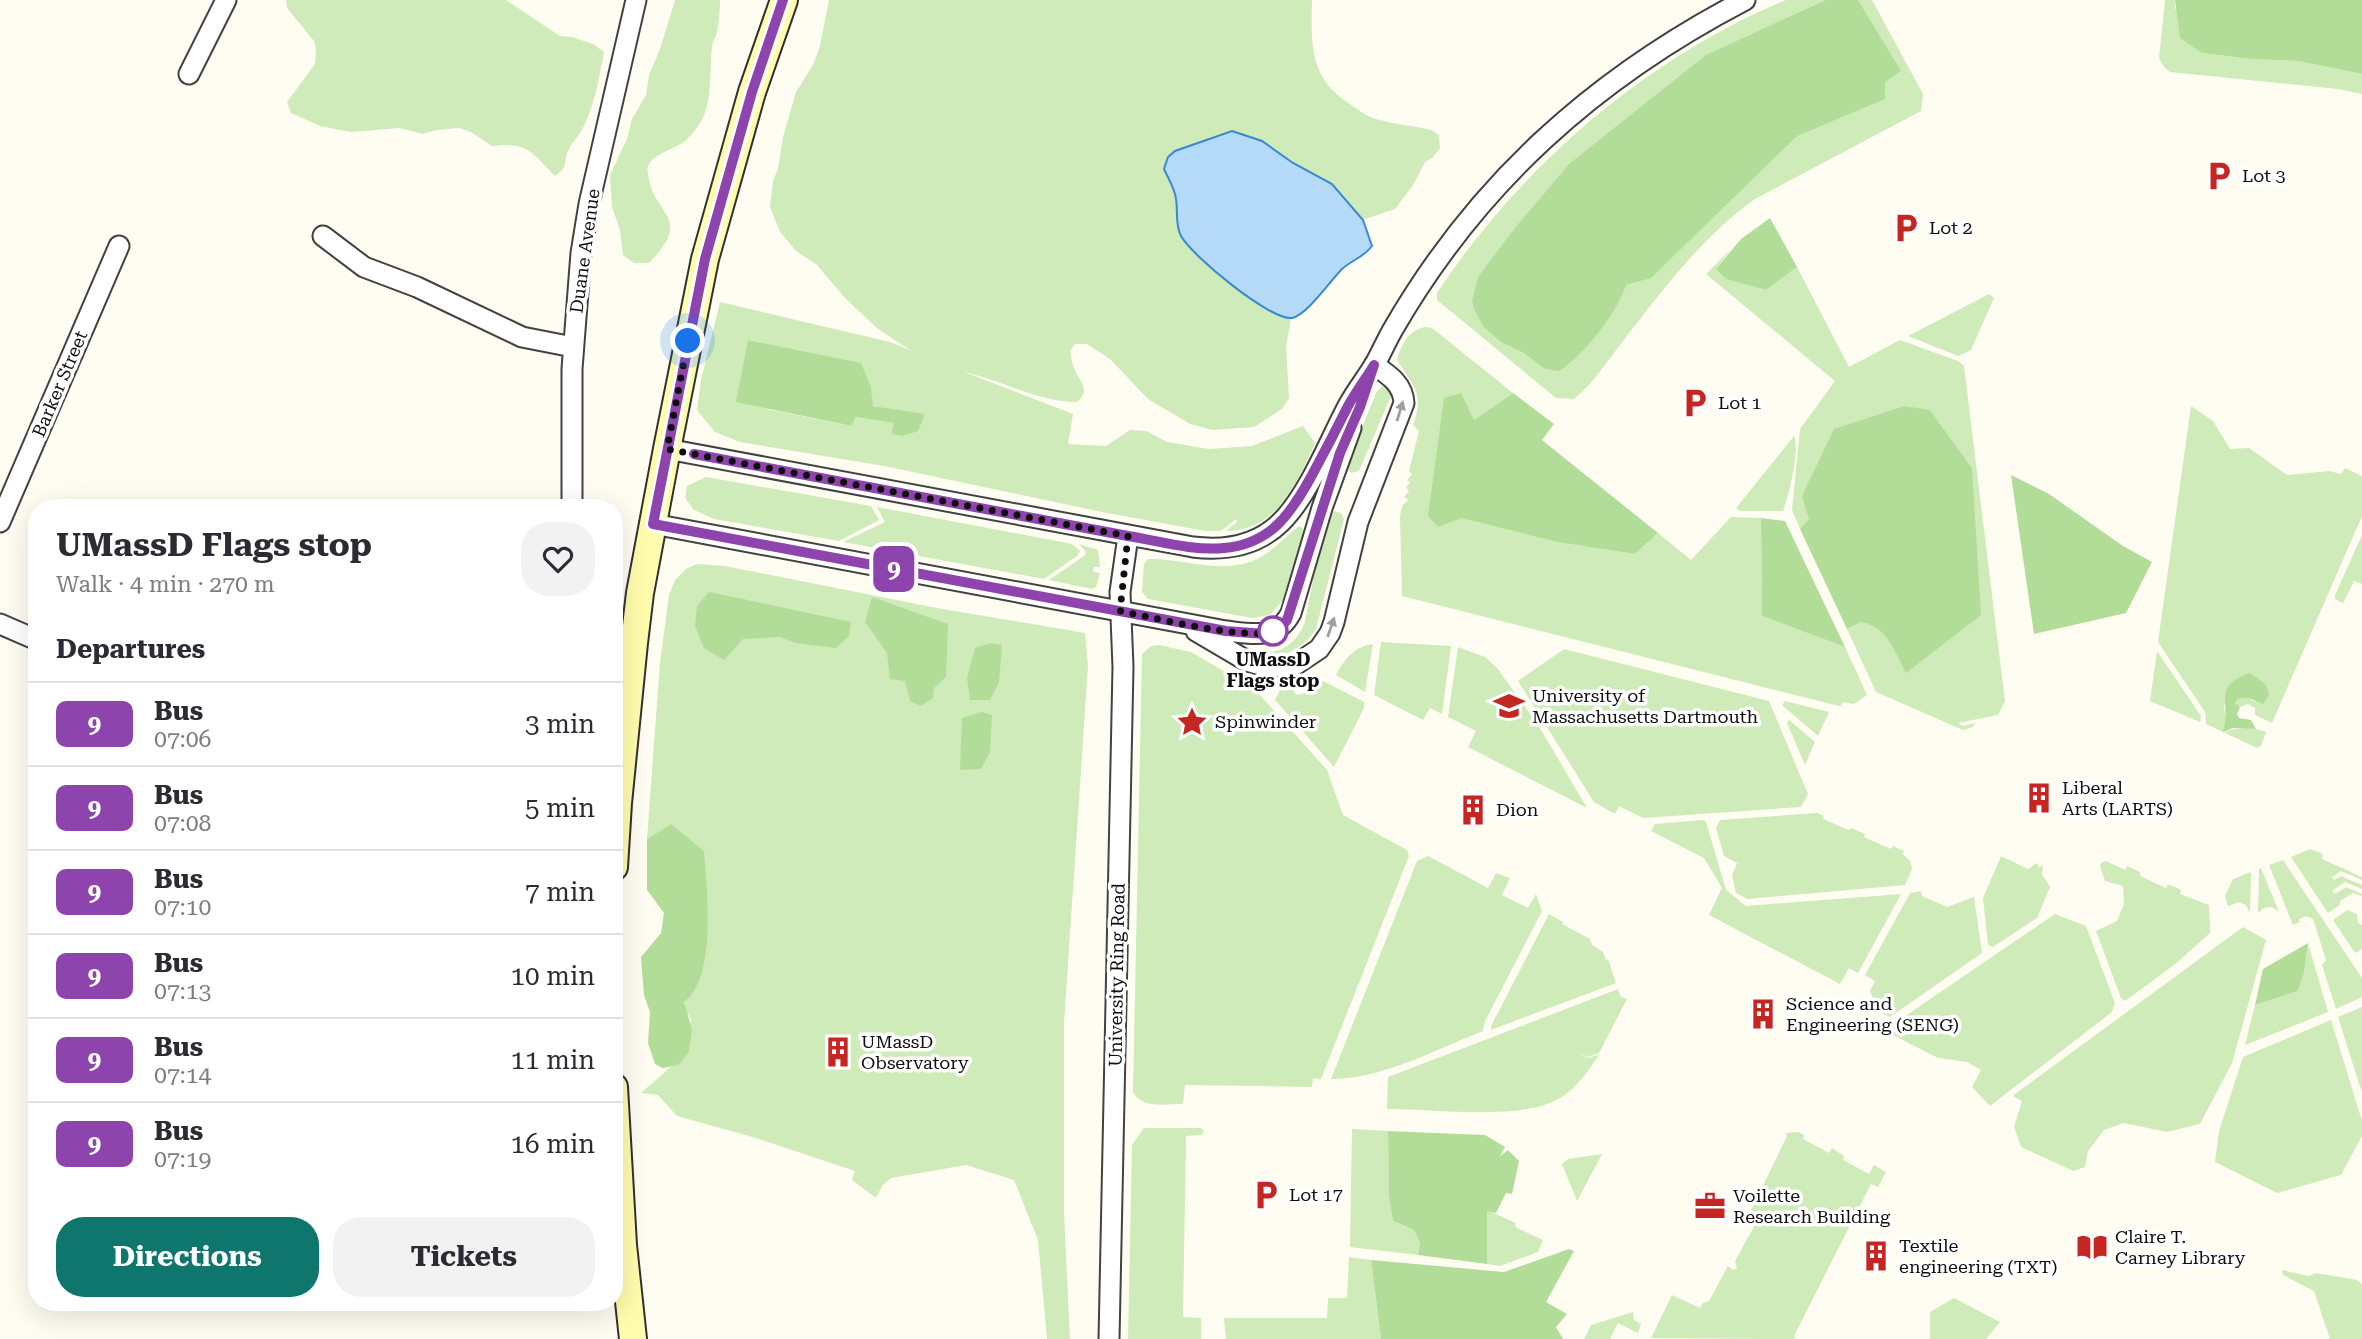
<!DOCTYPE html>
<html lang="en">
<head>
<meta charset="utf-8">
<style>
	body { margin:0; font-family:"Roboto Serif",serif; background:#f2f2f3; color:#2b2b33; height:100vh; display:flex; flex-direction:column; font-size:26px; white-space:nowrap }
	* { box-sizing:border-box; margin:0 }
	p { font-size:23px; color:#7c7c81 }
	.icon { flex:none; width:38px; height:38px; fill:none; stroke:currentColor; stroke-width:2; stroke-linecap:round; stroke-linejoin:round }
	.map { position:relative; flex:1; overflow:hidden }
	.side { position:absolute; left:28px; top:499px; width:595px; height:812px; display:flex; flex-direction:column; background:#fff; border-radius:28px; box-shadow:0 7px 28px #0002 }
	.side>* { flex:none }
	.badge { padding:0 14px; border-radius:10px; font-size:24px; line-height:46px }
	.you { position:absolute; width:35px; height:35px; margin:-18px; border:5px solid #fff; border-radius:50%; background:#1a73e8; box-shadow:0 0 0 10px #1a73e833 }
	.map>.badge { position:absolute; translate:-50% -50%; box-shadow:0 0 0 4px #fff }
	h2 { padding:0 28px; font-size:26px; line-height:63px }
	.round { display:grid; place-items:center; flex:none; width:74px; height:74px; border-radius:28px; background:#f2f2f3 }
	.head { display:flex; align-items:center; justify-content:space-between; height:119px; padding:0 28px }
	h1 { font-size:33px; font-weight:700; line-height:52px }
	.cta { display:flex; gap:14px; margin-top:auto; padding:14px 28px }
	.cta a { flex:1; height:80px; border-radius:28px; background:#0f766e; color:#fff; font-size:28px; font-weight:700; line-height:80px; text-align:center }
	.cta a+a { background:#f2f2f3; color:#2b2b33 }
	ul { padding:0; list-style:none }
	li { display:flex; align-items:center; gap:21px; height:84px; padding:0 28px; border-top:2px solid #e1e1e2 }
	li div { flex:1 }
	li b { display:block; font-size:26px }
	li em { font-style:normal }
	li .badge { min-width:77px; font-weight:700; text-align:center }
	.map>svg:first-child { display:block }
</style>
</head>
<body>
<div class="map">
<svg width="2362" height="1339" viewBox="0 0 2362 1339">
	<rect width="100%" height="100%" fill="#fffdf2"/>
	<path fill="#cfebb9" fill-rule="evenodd" d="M286,0H506L560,36L572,37L593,44L604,52C599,78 595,102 584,126C580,135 573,141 569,149C562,162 570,166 555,176C532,153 528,141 492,146L471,132L459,128L436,130L423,134L399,128L351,132L320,126L291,113L287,102L315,64L316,49L314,41L287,8Z
		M675,0H720C720,11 719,21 717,32C716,37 712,42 712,47C708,84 716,114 685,141C675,149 655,153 649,164C647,168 647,169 648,174C653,217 695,215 649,263H634L623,255L620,230L612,207L610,175L627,139L632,119L646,95L649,75L660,49Z
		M829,0H1312C1311,44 1309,78 1350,104C1356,108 1362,113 1368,116C1387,124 1411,125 1431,130L1439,135L1440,148L1433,157L1425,162L1413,185L1395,209L1363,220L1332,184L1293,163L1262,141L1232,131L1175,151L1164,169L1176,197V212L1277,315L1291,318L1286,347L1289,398L1282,409L1254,427L1213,430L1190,424L1148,399L1110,359L1087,344H1075L1070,351C1071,357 1072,363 1074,368C1079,382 1092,389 1077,402C1038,402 1001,380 964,372L1073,414L1068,444L1106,446L1130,430L1146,431L1167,442L1209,449L1252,446L1303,426L1315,443C1298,482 1277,531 1226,531L1237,522L1236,519L1221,531H1205L1102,512L884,466L740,442L715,432L697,410L701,380L720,302L890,342L910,350L878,329L845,298L816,264L796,251L780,232L770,207L773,181L778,169L783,137L796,92L813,65L820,46ZM748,340L860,363L871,387L872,406L924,415L895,423L854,417L852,426L766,409Z
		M1786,0H1872L1923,94L1921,111L1755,199C1703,236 1665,287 1626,337C1610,357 1594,383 1574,399L1556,398L1437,300V293C1519,168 1647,57 1786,0Z
		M2165,0H2175V8L2202,53L2251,59L2299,61L2362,74V94L2338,89L2170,72L2164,67L2159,58Z
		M1731,249L1716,269L1727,279L1766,290L1797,267L1849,367L1900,340L1958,361L1964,366L2005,701L1998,715L1958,723L1963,726L1975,723L1973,727L1963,730L1876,692L1847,629L1861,622L1875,625L1888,639L1972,468L1930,410L1800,529L1792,510L1800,429L1835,381L1706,274Z
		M1989,294L1994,298L1971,350L1958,356L1908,336Z
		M1426,327L1432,328L1513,393L1474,420L1461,518L1557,542L1635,554L1658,533L1691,560L1731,517L1761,518L1762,616L1845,647L1867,695L1854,704L1843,702L1841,705L1843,707L1402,596L1400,516L1402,506L1408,500L1404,497L1409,491L1406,488L1410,482L1407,480L1412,474L1409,471L1419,431L1413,425C1425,394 1413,385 1397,360C1401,345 1409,329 1426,327Z
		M1383,386L1391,391V396L1359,471L1351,473L1346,466L1377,391Z
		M2191,406L2213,421L2230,449L2249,448L2287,475L2330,471L2341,474L2345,468L2362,476V516L2272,723L2255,715V708L2248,704L2240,707L2235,704L2238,699L2249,698L2255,702L2262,680L2224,705L2226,723L2224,732C2237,727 2254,727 2266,732L2261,746L2257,748L2206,724L2205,712L2158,642Z
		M1794,436C1800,451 1789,494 1783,511H1740L1736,508Z
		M706,477L871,506L879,520L839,541L714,519L694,510L685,498L687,486Z
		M877,507L1072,544L1080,551L1077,556L1044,579L843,542L885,522Z
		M1334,511L1341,513L1344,519L1316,629C1304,648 1279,663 1256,654C1281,653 1295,646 1305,622C1310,601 1321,524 1334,511Z
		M1299,526L1303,528V531L1283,600L1270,615L1252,618L1148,599L1142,592L1144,564L1148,559C1186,558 1224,577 1261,557C1275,549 1286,536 1299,526Z
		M2362,535V584L2354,581L2343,603L2335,599V595Z
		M1079,544L1098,550L1100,567H1094L1093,572L1100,573L1096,587L1092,589L1049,580L1084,556L1086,552Z
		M697,564L725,566L937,608L1085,633L1088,666L1064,1023V1213L1070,1339H1047L1038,1240L1014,1180L966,1165L891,1178L882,1186L876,1198L852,1180L855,1171L756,1138L677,1116L658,1095L641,1093L689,1051L691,1019L685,1009L671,824L647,839L660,663L669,595L675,580L686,569Z
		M1381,642L1451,646L1442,714L1430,708L1423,720L1374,695Z
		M1373,644L1365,692L1336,675C1345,658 1354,647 1373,644Z
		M1159,645L1191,652L1234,677L1239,670L1248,675L1240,680L1252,686L1327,770L1343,815L1407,850L1409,856L1321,1079L1313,1078L1312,1087L1185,1085L1183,1104C1165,1104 1142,1109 1133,1092L1142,654L1151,646Z
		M1458,647L1485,657L1497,668L1537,723L1587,808L1468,747L1476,731L1448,717Z
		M1564,649L1769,701L1808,794L1801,807L1643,818L1619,806L1615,814L1594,802L1518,681Z
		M2157,651L2201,716L2200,722L2150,701Z
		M1321,680L1364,702V708L1334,767L1275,700L1280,690H1294L1296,695L1310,692V686Z
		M1785,701L1829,712L1818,736L1782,705Z
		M1789,720L1815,742L1805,765L1787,723Z
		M1817,813L1824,816L1823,819L1849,830L1851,828L1865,834L1864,837L1891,849L1893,846L1904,851L1903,854L1910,861L1912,869L1905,885L1747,899L1736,893L1732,875L1737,863L1724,856L1716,828L1720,820Z
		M1703,820L1706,822L1726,890L1746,906L1901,894L1858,973L1849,968L1840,984L1709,915L1722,888L1704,858L1651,831L1655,824Z
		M2310,849L2323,854L2322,859L2362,877V880L2341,871L2332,877L2334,880L2341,876L2362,885V889L2345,882L2332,891L2335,894L2346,887L2362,894V896L2353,893L2340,901V905L2328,913L2291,857Z
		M1428,856L1488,888L1496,873L1510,878L1502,895L1528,908L1536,894L1542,911L1485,1021L1483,1031C1434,1050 1383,1079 1331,1079L1417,861Z
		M2001,856L2028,869L2037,863L2039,868L2043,865L2042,874L2050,887L2037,918L1993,947L1988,945L1983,898Z
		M2283,860L2362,978V997L2336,1009L2322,965L2326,960L2313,919L2306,916L2299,919L2300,922L2293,925L2269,865Z
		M2106,861L2125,870L2127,866L2140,872V876L2166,888L2168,884L2181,890L2180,894L2209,905L2210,933L2174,965L2125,1001L2121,998L2096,931L2117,921L2124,904L2123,886L2105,881L2100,866L2102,862Z
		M2261,868L2279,912L2272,907L2264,908L2258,913L2259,869Z
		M2251,872L2250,913L2246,905L2239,902L2228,906L2225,896L2233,879Z
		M1921,891L1922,896L1947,907L1974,897L1982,953L1890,1017L1878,1011L1870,991L1875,981L1865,975L1910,893Z
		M2347,910L2357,914L2358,923L2362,925V949L2355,953L2333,920Z
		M1549,914L1563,922L1562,924L1590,939L1592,945L1603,952L1606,960L1608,959L1616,983L1491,1030V1026Z
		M2055,914L2086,926L2115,1003L2112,1012L1990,1106L1972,1087L1981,1070L1967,1062L1938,1058L1885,1031L1889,1023L1898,1021Z
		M2243,927L2266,940L2232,1063L2200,1124L2167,1132L2124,1123L2104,1130L2088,1151L2085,1167L2073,1171L2021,1147L2014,1127L2022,1101L2013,1096L2015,1094Z
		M2308,943L2328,1012L2245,1045L2255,1005L2298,991L2304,973Z
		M1618,989L1620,996L1627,999L1599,1053L1587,1057L1579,1053L1587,1058L1599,1055C1587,1073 1574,1092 1554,1101C1517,1120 1431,1109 1387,1109L1388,1077Z
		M2362,1007V1093L2338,1017Z
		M2331,1020L2362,1121V1136L2341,1175L2277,1193L2215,1162L2219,1131L2243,1057Z
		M1144,1128H1201L1204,1131L1202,1135L1186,1136L1183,1317L1201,1318V1339H1128L1132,1145Z
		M1352,1129L1388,1131L1389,1197L1393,1221L1414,1230L1420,1243L1418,1255L1350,1247Z
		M1799,1132L1804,1135L1803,1139L1829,1153L1832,1148L1844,1156L1843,1160L1869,1174L1874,1165L1886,1172L1878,1187L1871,1184L1794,1336L1795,1339L1651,1338L1672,1295L1700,1308L1703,1303L1709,1301L1728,1266L1733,1270L1737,1268L1735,1261L1756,1223L1748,1217L1787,1136L1786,1133Z
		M1602,1154L1577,1201L1562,1164L1568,1159Z
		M1487,1210L1516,1223L1515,1227L1543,1240L1538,1252L1500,1266L1487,1264Z
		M1349,1257L1371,1260L1381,1339H1226L1224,1318H1327L1328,1298H1347Z
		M2282,1270L2309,1276L2316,1273L2357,1280L2362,1284V1339H2330L2314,1291L2283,1275Z
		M1954,1298L2000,1322L1986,1339H1930V1312Z
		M1633,1312L1634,1320L1641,1324L1638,1333L1618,1323L1610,1339H1584L1591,1325Z"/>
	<path fill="#b2dd98" d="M1826,0H1858L1901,71L1885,82V99L1797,136L1651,278L1626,285C1617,313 1584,355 1559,371L1545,369L1524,353L1501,342L1483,326L1474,309L1472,301L1478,277L1515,228L1569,164L1706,55Z
		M2175,0H2362V74L2299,61L2251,59L2202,53L2180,38Z
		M1770,218L1797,267L1766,290L1726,279L1716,269L1741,239Z
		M748,340L861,363L871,387L873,406L925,414L918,431L902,436L891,434L894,423L855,417L852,426L736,402Z
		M1461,393L1474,420L1513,393L1554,424L1542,440L1658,533L1635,554L1557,542L1461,518L1438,527L1428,516L1444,398Z
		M1904,406L1930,410L1972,468L1981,615L1906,673C1895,651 1887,627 1861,622L1847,629L1800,529L1809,519L1802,496L1834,429Z
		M2011,475L2049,494L2123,546L2152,562L2126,613L2034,634Z
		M1761,518L1785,521L1845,647L1762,616Z
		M709,592L851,622L849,636L836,648L795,643L780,637L743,639L724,660L704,648L695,626L697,606Z
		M872,597L948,624L946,677L934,688L933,698L921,706L910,701L905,681L890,679L887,653L865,622Z
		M991,643L1002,645L999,682L990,700H970L967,678L975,648Z
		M2249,673C2259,679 2268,683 2269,695L2263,704L2249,698L2238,699L2235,703L2240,707L2237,714L2239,718L2251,720L2256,729L2233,728L2223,732C2232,703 2211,688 2249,673Z
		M982,712L992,715L990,752L981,769L960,770L962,718Z
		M671,824L704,851C707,888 717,979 684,1002L692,1029L689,1052L678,1065L663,1068L655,1064L648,1043L650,1012L644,995L641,957L661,933L664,913L647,890V839Z
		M2308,943L2304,973L2298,991L2255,1005L2263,969Z
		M1388,1131L1485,1135L1505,1147L1500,1156L1508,1150L1519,1161L1512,1194L1506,1193L1496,1213L1487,1211V1264L1418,1255L1420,1243L1414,1230L1393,1221L1389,1197Z
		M1569,1249L1574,1251L1546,1302L1567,1314L1556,1327L1563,1339H1381L1371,1260L1504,1272Z"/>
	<path fill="#b4daf8" stroke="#3989d2" stroke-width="2" d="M1232,131L1262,141L1293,163L1332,184L1363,220L1372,246C1364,257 1352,260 1342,269C1331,280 1307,315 1292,318C1271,321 1192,256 1181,236C1175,225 1178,211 1176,199C1175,189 1168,178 1164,169L1168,157L1175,151Z"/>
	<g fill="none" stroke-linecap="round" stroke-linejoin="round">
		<g stroke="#424242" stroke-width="23">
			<path id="street" d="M189,74L226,0
				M323,236L364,267L417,287L522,337L573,347
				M667,449L1193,547C1226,551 1257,546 1281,522C1309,495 1330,439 1349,404C1357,390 1367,377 1375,364C1381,353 1386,342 1392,331C1477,183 1595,78 1745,0
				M572,508V369L581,253L589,204L636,0
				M0,522L119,246
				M653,524L1226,631C1252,634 1277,640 1291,613L1322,508L1351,428
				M0,624L37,640
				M1196,631L1247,661L1268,667L1295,665L1319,649L1330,633L1334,622L1358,522L1404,403C1403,384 1389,375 1374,365
				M1109,1339L1123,667L1120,592L1128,536"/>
		</g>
		<g stroke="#313131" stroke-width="30">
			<path id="secondary" d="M614,867L618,803L634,643L640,593L667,449L705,259L752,92L784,0
				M614,1087L623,1245L633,1339"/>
		</g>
		<use href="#street" stroke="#fff" stroke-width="19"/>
		<use href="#secondary" stroke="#fffcad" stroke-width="26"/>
	</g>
	<defs><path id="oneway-solid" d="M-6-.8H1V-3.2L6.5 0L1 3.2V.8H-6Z" transform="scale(1.75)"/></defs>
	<g fill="#9f9f9f">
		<use href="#oneway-solid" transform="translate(1400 411) rotate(-73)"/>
		<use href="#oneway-solid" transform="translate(1331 627) rotate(-71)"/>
	</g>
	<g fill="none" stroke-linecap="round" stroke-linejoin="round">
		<g stroke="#fff" stroke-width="16">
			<path id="line" d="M694,454L1128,536C1159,541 1192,551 1224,548C1270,544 1290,515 1311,477C1324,453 1336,430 1348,406C1356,392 1366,378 1374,365L1360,407L1340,453L1287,620L1281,627L1265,634L1226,631L653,524L705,259L752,92L783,0"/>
		</g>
		<use href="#line" stroke="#8e44ad" stroke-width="10"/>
		<path stroke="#0f0f0f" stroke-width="7" stroke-dasharray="0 12.6" d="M688,341L667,449L1128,536L1120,611C1151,617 1249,641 1273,631"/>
	</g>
	<defs>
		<g id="parking-bare" transform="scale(2.415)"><path d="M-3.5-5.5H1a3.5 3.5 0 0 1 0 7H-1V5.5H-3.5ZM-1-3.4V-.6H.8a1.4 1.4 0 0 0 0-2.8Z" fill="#c52622" stroke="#fff" stroke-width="2.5" paint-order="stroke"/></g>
		<g id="university-bare" transform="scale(2.415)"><path d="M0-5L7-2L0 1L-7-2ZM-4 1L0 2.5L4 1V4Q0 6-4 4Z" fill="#c52622" stroke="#fff" stroke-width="2.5" paint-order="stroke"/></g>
		<g id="sight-bare" transform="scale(2.415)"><path d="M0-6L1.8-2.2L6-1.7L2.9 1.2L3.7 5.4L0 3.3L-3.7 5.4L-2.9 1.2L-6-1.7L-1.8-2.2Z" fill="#c52622" stroke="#fff" stroke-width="2.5" paint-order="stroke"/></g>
		<g id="building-bare" transform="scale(2.415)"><path d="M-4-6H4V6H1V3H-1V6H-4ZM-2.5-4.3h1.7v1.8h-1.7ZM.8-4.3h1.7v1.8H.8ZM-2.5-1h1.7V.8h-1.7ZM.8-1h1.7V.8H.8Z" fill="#c52622" stroke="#fff" stroke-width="2.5" paint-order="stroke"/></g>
		<g id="office-bare" transform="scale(2.415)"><path d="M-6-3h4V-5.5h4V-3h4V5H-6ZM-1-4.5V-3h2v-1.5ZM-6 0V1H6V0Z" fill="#c52622" stroke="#fff" stroke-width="2.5" paint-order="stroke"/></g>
		<g id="library-bare" transform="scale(2.415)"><path d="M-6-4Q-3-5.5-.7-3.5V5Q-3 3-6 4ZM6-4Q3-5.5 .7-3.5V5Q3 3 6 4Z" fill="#c52622" stroke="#fff" stroke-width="2.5" paint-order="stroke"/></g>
	</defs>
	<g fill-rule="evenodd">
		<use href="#parking-bare" x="2219" y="176"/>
		<use href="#parking-bare" x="1906" y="228"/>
		<use href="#parking-bare" x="1695" y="403"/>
		<use href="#university-bare" x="1509" y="706"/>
		<use href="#sight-bare" x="1192" y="722"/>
		<use href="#building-bare" x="2039" y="798"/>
		<use href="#building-bare" x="1473" y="810"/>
		<use href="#building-bare" x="1763" y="1014"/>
		<use href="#building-bare" x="838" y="1052"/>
		<use href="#parking-bare" x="1266" y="1195"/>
		<use href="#office-bare" x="1710" y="1206"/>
		<use href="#library-bare" x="2092" y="1247"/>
		<use href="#building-bare" x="1876" y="1256"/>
	</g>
	<circle fill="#fff" stroke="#8e44ad" stroke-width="3.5" cx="1273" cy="631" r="14"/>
	<g text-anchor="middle" stroke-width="7" stroke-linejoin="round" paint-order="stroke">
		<g font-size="18" fill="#0f0f0f" stroke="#fff" text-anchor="start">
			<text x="2242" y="182">Lot 3</text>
			<text x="1929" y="234">Lot 2</text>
			<text x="1718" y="409">Lot 1</text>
			<text x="1532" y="702">University of<tspan x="1532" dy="21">Massachusetts Dartmouth</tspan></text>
			<text x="1215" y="728">Spinwinder</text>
			<text x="2062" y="794">Liberal<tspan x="2062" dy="21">Arts (LARTS)</tspan></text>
			<text x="1496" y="816">Dion</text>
			<text x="1786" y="1010">Science and<tspan x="1786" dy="21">Engineering (SENG)</tspan></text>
			<text x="861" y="1048">UMassD<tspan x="861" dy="21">Observatory</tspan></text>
			<text x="1289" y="1201">Lot 17</text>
			<text x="1733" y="1202">Voilette<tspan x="1733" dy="21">Research Building</tspan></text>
			<text x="2115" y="1243">Claire T.<tspan x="2115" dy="21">Carney Library</tspan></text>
			<text x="1899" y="1252">Textile<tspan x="1899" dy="21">engineering (TXT)</tspan></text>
		</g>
		<g font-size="18" fill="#0f0f0f" stroke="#fff">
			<text transform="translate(585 251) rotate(-82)" y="6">Duane Avenue</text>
			<text transform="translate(60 384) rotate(-67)" y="6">Barker Street</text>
			<text transform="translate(1117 975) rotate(-89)" y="6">University Ring Road</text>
		</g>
		<g font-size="18" font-weight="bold" fill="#0f0f0f" stroke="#fff">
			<text x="1273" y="666">UMassD<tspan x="1273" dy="21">Flags stop</tspan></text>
		</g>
	</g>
</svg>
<div class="you" style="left:688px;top:341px"></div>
<b class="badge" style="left:894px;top:569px;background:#8e44ad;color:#fff">9</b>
<section class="side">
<div class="head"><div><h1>UMassD Flags stop</h1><p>Walk · 4 min · 270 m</p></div><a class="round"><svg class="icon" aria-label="heart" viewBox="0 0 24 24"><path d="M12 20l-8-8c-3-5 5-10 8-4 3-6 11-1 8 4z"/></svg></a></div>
<h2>Departures</h2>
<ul>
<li><span class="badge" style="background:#8e44ad;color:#fff">9</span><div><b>Bus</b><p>07:06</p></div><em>3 min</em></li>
<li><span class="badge" style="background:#8e44ad;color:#fff">9</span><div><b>Bus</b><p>07:08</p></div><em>5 min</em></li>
<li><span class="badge" style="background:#8e44ad;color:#fff">9</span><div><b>Bus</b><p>07:10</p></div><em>7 min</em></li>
<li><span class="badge" style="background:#8e44ad;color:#fff">9</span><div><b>Bus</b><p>07:13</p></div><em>10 min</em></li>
<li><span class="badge" style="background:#8e44ad;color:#fff">9</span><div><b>Bus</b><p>07:14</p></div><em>11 min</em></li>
<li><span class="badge" style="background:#8e44ad;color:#fff">9</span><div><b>Bus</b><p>07:19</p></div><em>16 min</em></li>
</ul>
<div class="cta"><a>Directions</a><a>Tickets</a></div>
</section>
</div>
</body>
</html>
